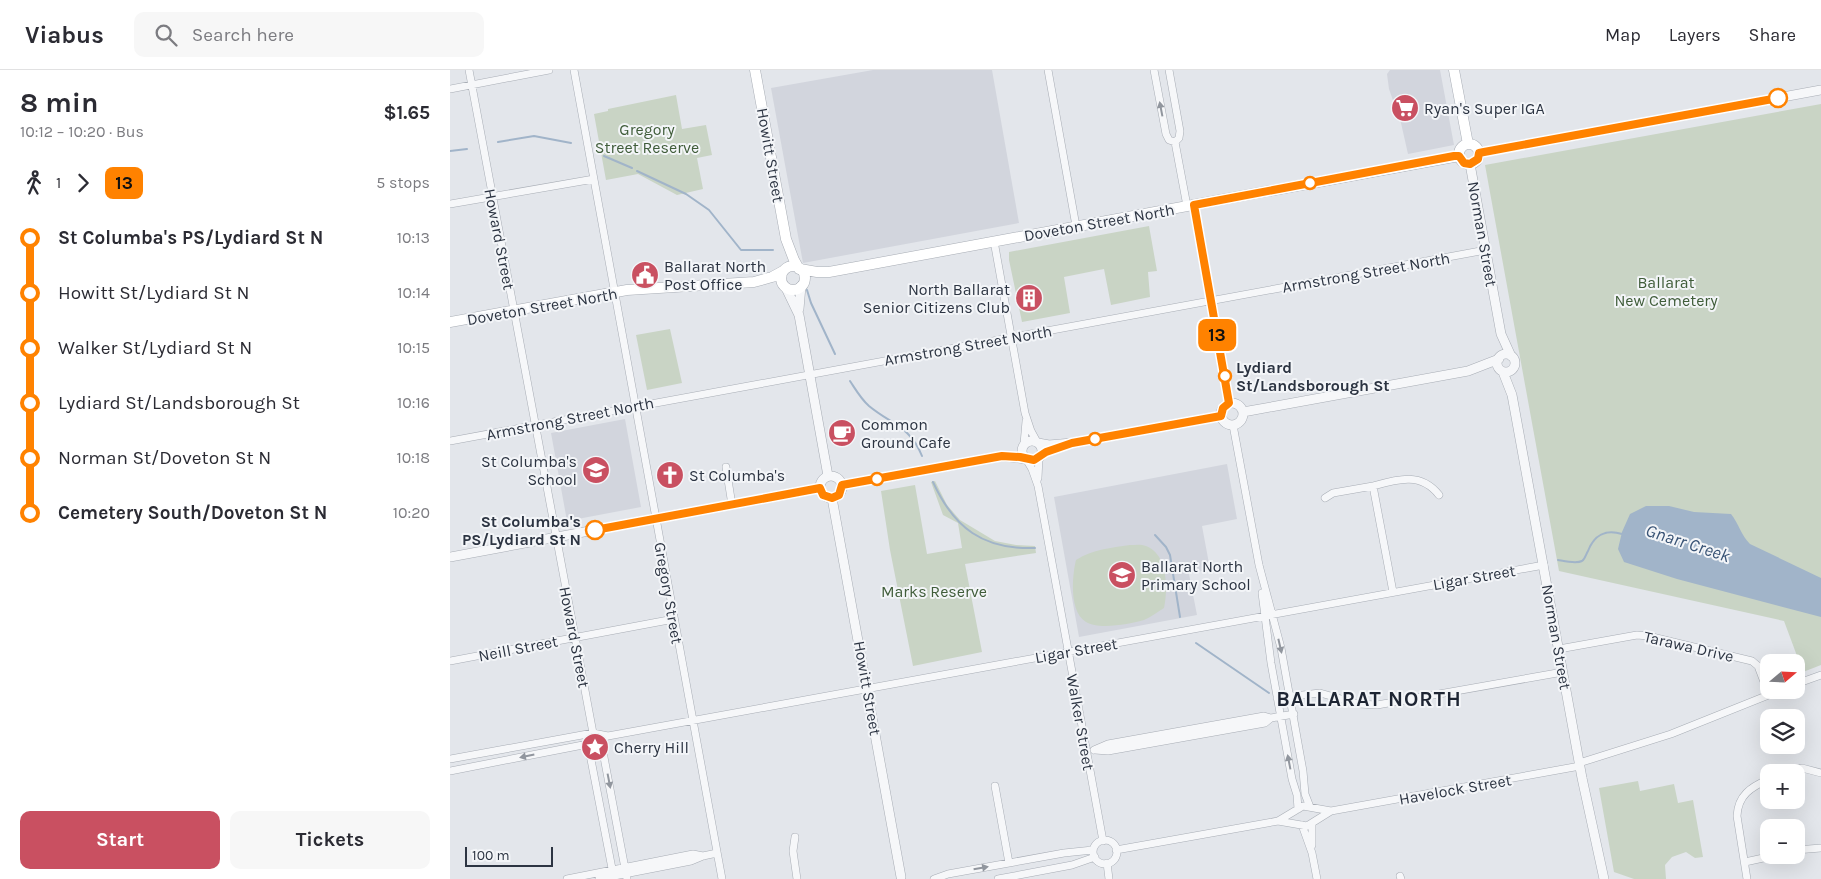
<!DOCTYPE html>
<html lang="en">
<head>
<meta charset="utf-8">
<style>
	body { margin:0; font-family:Karla,sans-serif; background:#f7f7f7; color:#2b2b33; height:100vh; display:flex; flex-direction:column; font-size:19px; white-space:nowrap }
	* { box-sizing:border-box; margin:0 }
	p { font-size:16px; color:#7c7c81 }
	.icon { flex:none; width:28px; height:28px; fill:none; stroke:currentColor; stroke-width:2; stroke-linecap:round; stroke-linejoin:round }
	.map { position:relative; flex:1; overflow:hidden }
	.panel { display:flex; flex-direction:column; background:#fff; width:450px }
	.panel>* { flex:none }
	.badge { padding:0 10px; border-radius:8px; font-size:18px; line-height:32px }
	.needle { width:32px; rotate:71deg }
	.tools { position:absolute; left:1310px; top:584px; display:grid; gap:10px }
	.tools a { display:grid; place-items:center; width:45px; height:45px; border-radius:10px; background:#fff; box-shadow:0 5px 20px #0002; font-size:25px }
	.scale { position:absolute; left:15px; bottom:12px; width:88px; box-sizing:border-box; padding-left:5px; border:2px solid #2c3442; border-top:0; font-size:14px; line-height:18px; white-space:nowrap; color:#2c3442; -webkit-text-stroke:4px #f3f5f8; paint-order:stroke }
	.map>.badge { position:absolute; translate:-50% -50%; box-shadow:0 0 0 2px #fff }
	.legs { display:flex; align-items:center; gap:8px; height:55px; padding:0 20px; font-size:16px }
	.legs p { margin-inline-start:auto }
	.overview { display:flex; align-items:center; justify-content:space-between; height:85px; padding:0 20px }
	h1 { font-size:28px; font-weight:700; line-height:38px }
	.primary-button { display:flex; gap:10px; margin-top:auto; padding:10px 20px }
	.primary-button a { flex:1; height:58px; border-radius:10px; background:#c95061; color:#fff; font-size:20px; font-weight:700; line-height:58px; text-align:center }
	.primary-button a+a { background:#f7f7f7; color:#2b2b33 }
	ul { padding:0 20px; list-style:none }
	li { display:flex; align-items:center; gap:18px; height:55px; font-size:19px }
	li i { display:grid; place-items:center; width:8px; height:100%; margin:0 6px; background:currentColor }
	li i::after { content:''; width:12px; height:12px; margin:-6px; border:4px solid; border-radius:50%; background:#fff }
	li p { margin-inline-start:auto }
	li:first-child i { background:linear-gradient(#0000 50%,currentColor 0) }
	li:last-child i { background:linear-gradient(currentColor 50%,#0000 0) }
	header { display:flex; align-items:center; gap:30px; box-sizing:border-box; height:70px; padding:0 25px; background:#fff; border-bottom:1px solid #e1e1e2 }
	header strong { font-size:24px }
	nav { display:flex; gap:28px; margin-inline-start:auto; font-size:18px }
	.search { width:350px; height:45px; background:#f7f7f7; display:flex; align-items:center; gap:12px; box-sizing:border-box; padding:0 18px; border-radius:10px; color:#7c7c81; font-size:19px }
	main { display:flex; flex:1; min-height:0 }
	.map>svg:first-child { display:block }
</style>
</head>
<body>
<header>
<strong>Viabus</strong>
<div class="search"><svg class="icon" aria-label="search" viewBox="0 0 24 24"><circle cx="10" cy="10" r="6"/><path d="M15 15l6 6"/></svg>Search here</div>
<nav><a>Map</a><a>Layers</a><a>Share</a></nav>
</header>
<main>
<section class="panel">
<div class="overview"><div><h1>8 min</h1><p>10:12 – 10:20 · Bus</p></div><b>$1.65</b></div>
<div class="legs"><svg class="icon" aria-label="walk" viewBox="0 0 24 24"><circle cx="13" cy="4" r="2"/><path d="M13 8l-2 6 4 7M11 14l-3 7M7 12l3-4h3l4 4"/></svg>1<svg class="icon" aria-label="forward" viewBox="0 0 24 24"><path d="M9 5l7 7-7 7"/></svg><b class="badge" style="background:#ff8200;color:#111">13</b><p>5 stops</p></div>
<ul>
<li><i style="color:#ff8200"></i><b>St Columba's PS/Lydiard St N</b><p>10:13</p></li>
<li><i style="color:#ff8200"></i><span>Howitt St/Lydiard St N</span><p>10:14</p></li>
<li><i style="color:#ff8200"></i><span>Walker St/Lydiard St N</span><p>10:15</p></li>
<li><i style="color:#ff8200"></i><span>Lydiard St/Landsborough St</span><p>10:16</p></li>
<li><i style="color:#ff8200"></i><span>Norman St/Doveton St N</span><p>10:18</p></li>
<li><i style="color:#ff8200"></i><b>Cemetery South/Doveton St N</b><p>10:20</p></li>
</ul>
<div class="primary-button"><a>Start</a><a>Tickets</a></div>
</section>
<div class="map">
<svg width="1371" height="809" viewBox="0 0 1371 809">
	<rect width="100%" height="100%" fill="#e3e6eb"/>
	<path fill="#d2d5dd" d="M423,0H542L569,153L353,193L321,18Z
		M940,0H990L1004,75L958,84L951,53L939,19L937,4Z
		M175,349L191,437L117,451L101,363Z
		M777,394L787,449L752,456L760,499L739,504L747,545L629,567L604,427Z"/>
	<path fill="#c9d4c5" d="M226,25L232,59L256,55L262,85L247,88L253,119L227,125L188,104L156,110L144,44L158,41V39Z
		M1371,34V595L1353,602L1334,551L1109,501L1035,95Z
		M699,156L707,201L698,202L700,227L661,235L654,199L614,207L620,243L572,252L559,190V182Z
		M220,259L232,313L197,320L186,265Z
		M485,411L497,435L510,450L545,471L566,475L585,476L586,483L515,494L532,582L463,596L440,480L431,421L465,415L477,484L512,478L508,453L493,445L481,412Z
		M680,475C685,475 691,474 696,476C718,484 718,519 714,538C707,542 701,547 694,550C680,554 649,560 636,552C619,542 622,506 626,490C643,479 661,478 680,475Z
		M1188,711L1190,721L1224,714L1228,733L1243,730L1253,787L1245,788L1236,782L1222,787L1215,795L1216,809H1184L1164,802L1149,718Z"/>
	<path fill="#a1b4c9" d="M1196,436H1219L1244,442L1281,444C1289,454 1291,465 1300,474L1371,508V547L1227,509L1174,492L1168,479L1172,462L1180,444Z"/>
	<g fill="none" stroke-linecap="round" stroke-linejoin="round">
		<path stroke="#a1b4c9" stroke-width="2" d="M48,72L84,66L121,73
			M0,81L17,79
			M154,86L182,98
			M187,101L236,124L259,140L291,180H323
			M357,220L361,233L385,284
			M400,311C406,320 411,329 419,336C442,355 460,356 472,386
			M483,412C504,458 533,480 585,478
			M705,465L716,477L720,485L730,547
			M1108,490C1114,491 1126,494 1132,491C1135,489 1136,484 1138,481C1144,465 1156,459 1172,464
			M746,573L819,623"/>
		<g stroke="#a8adb5" stroke-width="8">
			<path id="minor" d="M19,0L143,663
				M124,0L272,809
				M598,0L626,156
				M704,0L716,64L719,70L725,72L729,68L730,61L719,0
				M0,19L99,0
				M725,72L737,136
				M0,134L144,109
				M744,135L779,333
				M544,171L575,343L581,361L587,372
				M783,355L809,495L831,578L853,701L855,724L860,737
				M0,371L1036,180
				M574,374L576,351
				M576,389L582,399L588,416L653,771
				M276,397L282,435
				M588,408L589,387
				M875,428L883,423L923,416
				M943,522L923,416C948,409 971,402 989,425
				M812,523L821,593L842,709L847,725L848,739
				M1109,579L1187,565L1198,566L1302,591L1308,596L1319,625
				M0,591L224,549
				M1346,614L1371,605
				M827,628L870,623L909,634L927,635L1113,602
				M150,666L177,809
				M137,669L164,809
				M644,680L658,674L814,646L821,648
				M645,680L658,681L815,653L821,648L844,644
				M0,689L143,663L158,666
				M1129,693L1221,664L1331,620
				M0,701L138,674L158,666L1094,495
				M1336,702L1352,698L1371,703
				M545,716L559,793
				M828,751L857,756L881,741L1130,696
				M852,755L862,783L867,809
				M345,767L343,781L347,809
				M643 782a12 12 0 1 1 24 0a12 12 0 1 1-24 0Z
				M862,775V753
				M666,780L828,751L853,736L881,741
				M1346,780L1371,778
				M1295,792L1327,785
				M657,793L659,809
				M950,806L951,809
				M117,809L243,784L253,786
				M149,809L241,791L253,786L267,783
				M484,809L498,804L614,783L643,780
				M548,809L622,795L645,787
				M1297,809L1287,746C1288,725 1301,717 1319,709"/>
		</g>
		<g stroke="#a8adb5" stroke-width="10">
			<path id="tertiary" d="M1029,83L1371,20
				M1020,94L1051,264L1061,286
				M336,218L349,245L378,406
				M349,239L351,216
				M1047 293a9 9 0 1 1 18 0a9 9 0 1 1-18 0Z
				M1053,302L1062,325L1132,708L1154,809
				M771 344a11 11 0 1 1 22 0a11 11 0 1 1-22 0Z
				M793,342L1018,301L1049,289
				M572 381a10 10 0 1 1 20 0a10 10 0 1 1-20 0Z
				M588,373L599,375L622,373L771,346
				M370 417a11 11 0 1 1 22 0a11 11 0 1 1-22 0Z
				M392,415L552,386L576,389
				M382,428L451,807
				M0,487L370,418"/>
		</g>
		<g stroke="#a8adb5" stroke-width="11">
			<path id="secondary" d="M305,0L336,169L344,190L349,199
				M1004,0L1018,74
				M1009 84a10 10 0 1 1 20 0a10 10 0 1 1-20 0Z
				M331 208a12 12 0 1 1 24 0a12 12 0 1 1-24 0Z
				M350,199L367,202H379L1009,86
				M0,252L177,220L304,212L322,207L333,201"/>
		</g>
		<use href="#minor" stroke="#f6f7f9" stroke-width="7"/>
		<use href="#tertiary" stroke="#f6f7f9" stroke-width="9"/>
		<use href="#secondary" stroke="#fff" stroke-width="10"/>
	</g>
	<defs><path id="oneway-solid" d="M-6-.8H1V-3.2L6.5 0L1 3.2V.8H-6Z" transform="scale(1.25)"/></defs>
	<g fill="#91969e">
		<use href="#oneway-solid" transform="translate(711 39) rotate(-101)"/>
		<use href="#oneway-solid" transform="translate(830 576) rotate(77)"/>
		<use href="#oneway-solid" transform="translate(77 686) rotate(168)"/>
		<use href="#oneway-solid" transform="translate(839 692) rotate(-101)"/>
		<use href="#oneway-solid" transform="translate(159 711) rotate(79)"/>
		<use href="#oneway-solid" transform="translate(531 798) rotate(-10)"/>
	</g>
	<g fill="none" stroke-linecap="round" stroke-linejoin="round">
		<g stroke="#fff" stroke-width="11">
			<path id="line-1" d="M145,460L370,418L373,425L382,428L389,425L392,415L552,386L570,387L584,390L596,382L622,373L771,346L773,338L779,333L744,135L1004,86H1009L1014,93L1020,94L1028,89L1029,83L1034,82L1328,28"/>
		</g>
		<use href="#line-1" stroke="#ff8200" stroke-width="8"/>
	</g>
	<defs>
		<g id="supermarket-disc" transform="scale(1.4375)"><circle r="9.5" fill="#c95061" stroke="#f3f5f8"/><path d="M-6-5.5h2.5l.6 2H6L4.5 2H-2.5L-4.4-4H-6ZM-1.5 3.2a1.3 1.3 0 1 0 .1 0ZM3 3.2a1.3 1.3 0 1 0 .1 0Z" fill="#fff"/></g>
		<g id="civic-disc" transform="scale(1.4375)"><circle r="9.5" fill="#c95061" stroke="#f3f5f8"/><path d="M-.6-6.5H3V-4.5H.6V-3L4-1V1h2V6H-6V1h2V-1L-.6-3ZM-1.2 2.5V6h2.4V2.5Z" fill="#fff"/></g>
		<g id="building-disc" transform="scale(1.4375)"><circle r="9.5" fill="#c95061" stroke="#f3f5f8"/><path d="M-4-6H4V6H1V3H-1V6H-4ZM-2.5-4.3h1.7v1.8h-1.7ZM.8-4.3h1.7v1.8H.8ZM-2.5-1h1.7V.8h-1.7ZM.8-1h1.7V.8H.8Z" fill="#fff"/></g>
		<g id="cafe-disc" transform="scale(1.4375)"><circle r="9.5" fill="#c95061" stroke="#f3f5f8"/><path d="M-5.5-4.5H6V0H3Q3 3.5 0 3.5H-2.5Q-5.5 3.5-5.5 0ZM3-3.2v2h1.7v-2ZM-6 4.5H4V6H-6Z" fill="#fff"/></g>
		<g id="school-disc" transform="scale(1.4375)"><circle r="9.5" fill="#c95061" stroke="#f3f5f8"/><path d="M0-5L7-2L0 1L-7-2ZM-4 1L0 2.5L4 1V4Q0 6-4 4Z" fill="#fff"/></g>
		<g id="church-disc" transform="scale(1.4375)"><circle r="9.5" fill="#c95061" stroke="#f3f5f8"/><path d="M-1.2-6h2.4v3.5h3.3v2.4h-3.3V6h-2.4V-.1h-3.3v-2.4h3.3Z" fill="#fff"/></g>
		<g id="sight-disc" transform="scale(1.4375)"><circle r="9.5" fill="#c95061" stroke="#f3f5f8"/><path d="M0-6L1.8-2.2L6-1.7L2.9 1.2L3.7 5.4L0 3.3L-3.7 5.4L-2.9 1.2L-6-1.7L-1.8-2.2Z" fill="#fff"/></g>
	</defs>
	<g fill-rule="evenodd">
		<use href="#supermarket-disc" x="955" y="38"/>
		<use href="#civic-disc" x="195" y="205"/>
		<use href="#building-disc" x="579" y="228"/>
		<use href="#cafe-disc" x="392" y="363"/>
		<use href="#school-disc" x="146" y="400"/>
		<use href="#church-disc" x="220" y="405"/>
		<use href="#school-disc" x="672" y="505"/>
		<use href="#sight-disc" x="145" y="677"/>
	</g>
	<g fill="#fff" stroke="#ff8200" stroke-width="2.5">
		<circle cx="1328" cy="28" r="9"/>
		<circle cx="860" cy="113" r="6"/>
		<circle cx="775" cy="306" r="6"/>
		<circle cx="645" cy="369" r="6"/>
		<circle cx="427" cy="409" r="6"/>
		<circle cx="145" cy="460" r="9"/>
	</g>
	<g text-anchor="middle" stroke-width="4" stroke-linejoin="round" paint-order="stroke">
		<g font-size="16" fill="#2c3442" stroke="#f3f5f8" text-anchor="start">
			<text x="974" y="44">Ryan's Super IGA</text>
			<text x="214" y="202">Ballarat North<tspan x="214" dy="18">Post Office</tspan></text>
			<text x="560" y="225" text-anchor="end">North Ballarat<tspan x="560" dy="18">Senior Citizens Club</tspan></text>
			<text x="411" y="360">Common<tspan x="411" dy="18">Ground Cafe</tspan></text>
			<text x="127" y="397" text-anchor="end">St Columba's<tspan x="127" dy="18">School</tspan></text>
			<text x="239" y="411">St Columba's</text>
			<text x="691" y="502">Ballarat North<tspan x="691" dy="18">Primary School</tspan></text>
			<text x="164" y="683">Cherry Hill</text>
		</g>
		<g font-size="16" fill="#405d3a" stroke="#f3f5f8">
			<text x="197" y="65">Gregory<tspan x="197" dy="18">Street Reserve</tspan></text>
			<text x="1216" y="218">Ballarat<tspan x="1216" dy="18">New Cemetery</tspan></text>
			<text x="484" y="527">Marks Reserve</text>
		</g>
		<g font-size="16" fill="#2c3442" stroke="#f3f5f8">
			<text transform="translate(321 85) rotate(80)" y="6">Howitt Street</text>
			<text transform="translate(649 152) rotate(-10)" y="6">Doveton Street North</text>
			<text transform="translate(1033 164) rotate(80)" y="6">Norman Street</text>
			<text transform="translate(50 169) rotate(79)" y="6">Howard Street</text>
			<text transform="translate(916 202) rotate(-10)" y="6">Armstrong Street North</text>
			<text transform="translate(92 236) rotate(-10)" y="6">Doveton Street North</text>
			<text transform="translate(518 275) rotate(-10)" y="6">Armstrong Street North</text>
			<text transform="translate(120 348) rotate(-11)" y="6">Armstrong Street North</text>
			<text transform="translate(1024 507) rotate(-10)" y="6">Ligar Street</text>
			<text transform="translate(219 523) rotate(80)" y="6">Gregory Street</text>
			<text transform="translate(125 567) rotate(79)" y="6">Howard Street</text>
			<text transform="translate(1107 567) rotate(80)" y="6">Norman Street</text>
			<text transform="translate(1239 576) rotate(13)" y="6">Tarawa Drive</text>
			<text transform="translate(68 578) rotate(-11)" y="6">Neill Street</text>
			<text transform="translate(626 580) rotate(-10)" y="6">Ligar Street</text>
			<text transform="translate(418 618) rotate(80)" y="6">Howitt Street</text>
			<text transform="translate(631 652) rotate(80)" y="6">Walker Street</text>
			<text transform="translate(1005 719) rotate(-10)" y="6">Havelock Street</text>
		</g>
		<g font-size="16" font-weight="bold" fill="#2c3442" stroke="#f3f5f8" text-anchor="start">
			<text x="786" y="303">Lydiard<tspan x="786" dy="18">St/Landsborough St</tspan></text>
			<text x="131" y="457" text-anchor="end">St Columba's<tspan x="131" dy="18">PS/Lydiard St N</tspan></text>
		</g>
		<g font-size="18" font-style="italic" fill="#385375" stroke="#f3f5f8">
			<text transform="translate(1238 473) rotate(18)" y="6">Gnarr Creek</text>
		</g>
		<g font-size="21" font-weight="bold" letter-spacing="1" fill="#1e2533" stroke="#f3f5f8">
			<text x="919" y="636">BALLARAT NORTH</text>
		</g>
	</g>
</svg>
<div class="tools">
<a><svg class="needle" viewBox="-14 -14 28 28"><path d="M0-13l5 13h-10z" fill="#e53935"/><path d="M0 13l5-13h-10z" fill="#7c7c81"/></svg></a>
<a><svg class="icon" aria-label="layers" viewBox="0 0 24 24"><path d="M12 4l9 5-9 5-9-5zM3 14l9 5 9-5"/></svg></a>
<a>+</a>
<a>−</a>
</div>
<div class="scale">100 m</div>
<b class="badge" style="left:767px;top:265px;background:#ff8200;color:#111">13</b>
</div>
</main>
</body>
</html>
